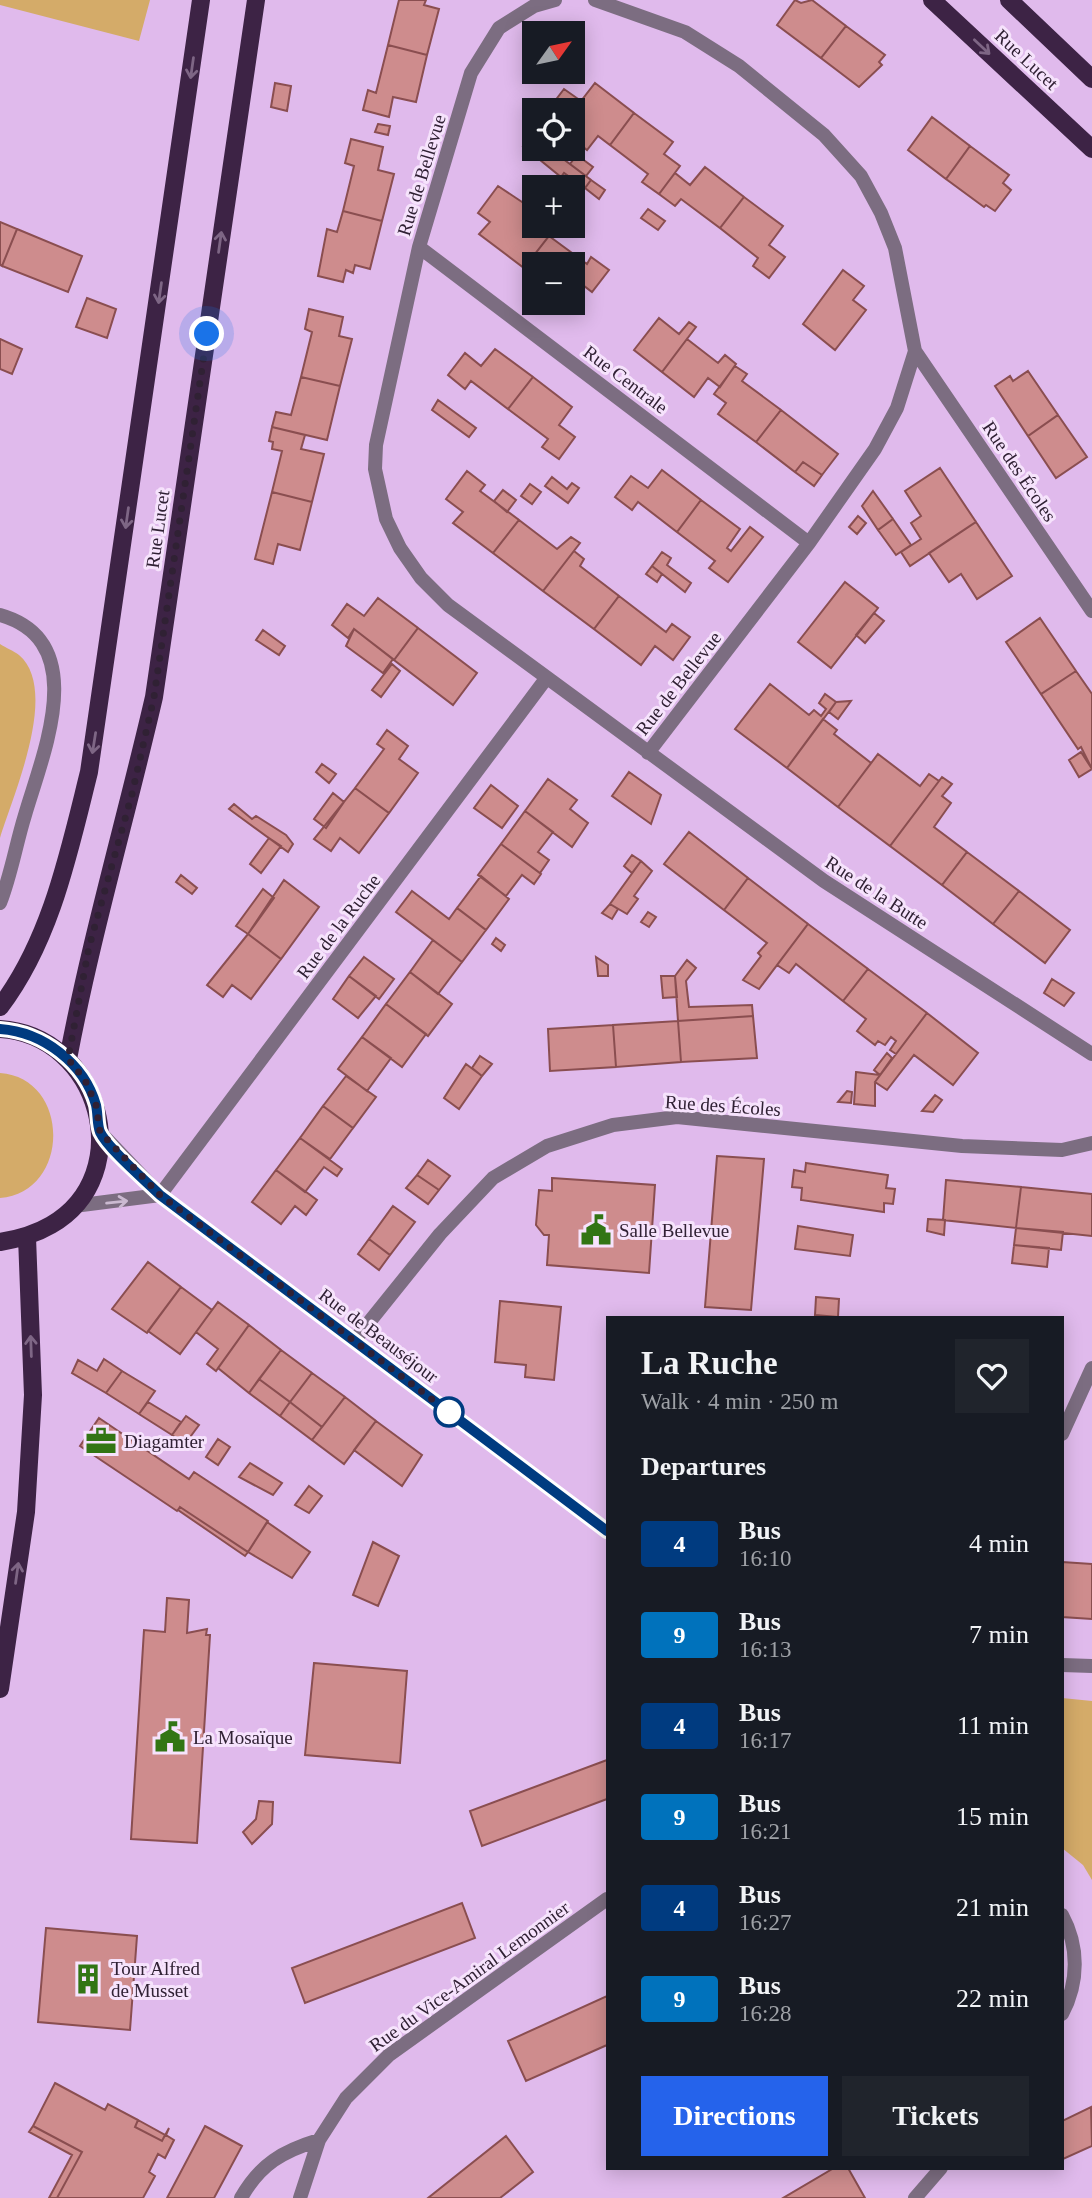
<!DOCTYPE html>
<html lang="en">
<head>
<meta charset="utf-8">
<style>
	body { margin:0; font-family:Georgia,serif; background:#20242c; color:#f1f3f6; height:100vh; display:flex; flex-direction:column; font-size:26px; white-space:nowrap }
	* { box-sizing:border-box; margin:0 }
	p { font-size:23px; color:#9ea1a6 }
	.icon { flex:none; width:38px; height:38px; fill:none; stroke:currentColor; stroke-width:2; stroke-linecap:round; stroke-linejoin:round }
	.map { position:relative; flex:1; overflow:hidden }
	.drawer { position:absolute; left:606px; top:1316px; width:458px; height:854px; display:flex; flex-direction:column; background:#171b24; border-radius:0px; box-shadow:0 4px 18px #0003 }
	.drawer>* { flex:none }
	.badge { padding:0 14px; border-radius:5px; font-size:24px; line-height:46px }
	.needle { width:46px; rotate:57deg }
	.tools { position:absolute; left:522px; top:21px; display:grid; gap:14px }
	.tools a { display:grid; place-items:center; width:63px; height:63px; border-radius:0px; background:#171b24; box-shadow:0 4px 18px #0003; font-size:35px }
	.you { position:absolute; width:35px; height:35px; margin:-18px; border:5px solid #fff; border-radius:50%; background:#1a73e8; box-shadow:0 0 0 10px #1a73e833 }
	.map>.badge { position:absolute; translate:-50% -50%; box-shadow:0 0 0 4px #fff }
	h2 { padding:0 35px; font-size:26px; line-height:63px }
	.round { display:grid; place-items:center; flex:none; width:74px; height:74px; border-radius:0px; background:#20242c }
	.headline { display:flex; align-items:center; justify-content:space-between; height:119px; padding:0 35px }
	h1 { font-size:33px; font-weight:600; line-height:52px }
	.primary-button { display:flex; gap:14px; margin-top:auto; padding:14px 35px }
	.primary-button a { flex:1; height:80px; border-radius:0px; background:#2563eb; color:#fff; font-size:28px; font-weight:600; line-height:80px; text-align:center }
	.primary-button a+a { background:#20242c; color:#f1f3f6 }
	ul { padding:0; list-style:none }
	li { display:flex; align-items:center; gap:21px; height:91px; padding:0 35px }
	li div { flex:1 }
	li b { display:block; font-size:26px }
	li em { font-style:normal }
	li .badge { min-width:77px; font-weight:700; text-align:center }
	.map>svg:first-child { display:block }
</style>
</head>
<body>
<div class="map">
<svg width="1092" height="2198" viewBox="0 0 1092 2198">
	<rect width="100%" height="100%" fill="#e0baec"/>
	<path fill="#d4ab69" d="M0,0H150L139,41L0,5Z
		M0,644C6,648 14,651 19,655C60,690 13,795 0,838Z
		M0,1073C71,1078 71,1192 0,1198Z
		M1062,1698L1092,1701V1880L1083,1865L1062,1848Z"/>
	<path fill="#ce8c8d" stroke="#8a4e50" stroke-width="2" d="M399,0H426L424,5L439,9L427,55L388,45Z
		M795,0L801,3L812,0L846,26L821,58L777,25Z
		M846,26L885,55L879,62L882,65L859,87L821,58Z
		M388,45L427,55L416,102L393,97L389,117L363,110L368,90L376,93Z
		M275,83L291,86L287,111L271,107Z
		M595,83L634,113L610,145L598,136L587,150L572,138V110H548L564,89L581,101Z
		M634,113L673,142L664,154L680,166L659,194L642,182L648,174L610,145Z
		M932,117L970,146L946,179L908,150Z
		M378,124L390,126L388,135L375,132Z
		M532,135L534,149H550L591,180L585,188L564,173L561,177L523,146Z
		M351,139L383,147L378,170L394,174L382,221L343,211L354,166L345,163Z
		M970,146L1009,175L1003,183L1011,190L995,211L986,205L984,207L946,179Z
		M577,155L593,167L586,176L570,164Z
		M705,167L744,197L720,228L681,199L675,206L659,194L675,173L690,185Z
		M591,180L605,190L599,199L585,188Z
		M498,186L534,210V226L549,236L524,268L479,234L490,222L478,213Z
		M744,197L783,226L769,245L785,257L769,278L753,266L758,258L720,228Z
		M648,209L665,221L658,230L641,218Z
		M343,211L382,221L370,269L355,265L353,273L346,270L343,282L318,276L327,229L337,232Z
		M0,222L17,229L2,266L0,265Z
		M17,229L82,256L68,292L2,266Z
		M549,236L587,264L591,257L609,270L592,292L575,279L572,283V264H534V276L524,268Z
		M843,270L864,286L853,300L866,310L835,350L803,324Z
		M87,298L116,309L107,338L76,327Z
		M309,309L343,317L339,336L352,339L340,386L301,377L312,332L305,329Z
		M659,318L679,334L689,322L696,327L662,372L634,350Z
		M0,339L22,349L12,374L0,369Z
		M687,339L718,363L725,355L736,364L720,387L708,378L694,397L662,372Z
		M495,349L533,377L508,409L471,381L465,389L448,375L465,353L481,366Z
		M735,366L747,374L742,381L781,410L756,442L718,414L726,403L714,394Z
		M1028,371L1058,415L1028,436L995,386L1010,376L1013,381Z
		M301,377L340,386L327,440L272,427L276,412L291,415Z
		M533,377L572,407L559,425L575,437L559,459L542,447L548,439L508,409Z
		M438,400L476,428L469,437L432,410Z
		M781,410L838,454L822,475L803,462L795,472L756,442Z
		M1058,415L1087,457L1056,478L1028,436Z
		M272,427L305,435L301,449L324,454L312,502L272,492L282,451L272,449L273,442L269,441Z
		M803,462L822,475L814,486L795,472Z
		M940,468L976,522L910,566L901,552L921,539L911,523L921,516L905,491Z
		M662,470L701,500L677,532L638,502L632,510L615,497L631,476L648,488Z
		M467,471L485,485L480,491L519,520L493,553L453,523L463,512L446,499Z
		M552,477L567,489L572,483L579,488L568,503L545,486Z
		M530,484L541,492L532,504L521,496Z
		M503,490L516,500L507,512L494,501Z
		M873,491L893,519L878,530L862,506Z
		M272,492L312,502L300,550L278,544L273,564L255,559Z
		M701,500L740,529L727,548L731,551L750,527L763,537L728,582L709,568L715,561L677,532Z
		M858,516L866,523L857,534L849,527Z
		M893,519L911,545L896,555L878,530Z
		M519,520L557,549L571,537L580,543L543,591L493,553Z
		M976,522L1012,576L977,599L961,574L949,582L929,553Z
		M574,551L584,559L580,566L619,596L594,629L543,591Z
		M662,552L671,558L667,565L691,583L685,592L652,566Z
		M652,566L662,574L657,582L646,574Z
		M845,582L878,608L831,668L798,642Z
		M619,596L666,632L672,624L690,637L673,660L655,646L641,665L594,629Z
		M378,598L418,628L394,660L354,629L348,638L332,625L347,604L364,616Z
		M874,613L884,621L865,643L856,635Z
		M1040,618L1076,671L1041,694L1006,642Z
		M418,628L477,673L453,705L394,660Z
		M354,629L393,659L383,673L346,646Z
		M263,630L285,646L279,655L256,640Z
		M392,664L400,671L381,697L372,690Z
		M1076,671L1092,694V769L1081,747L1078,749L1041,694Z
		M770,684L809,715L814,710L821,716L826,709L819,703L825,694L836,702L787,768L735,729Z
		M851,701L838,719L829,712L836,702Z
		M823,719L837,730L834,734L871,763L838,807L787,768Z
		M387,730L408,746L399,759L418,773L389,813L355,788L384,749L377,744Z
		M1081,752L1092,769L1079,777L1069,760Z
		M878,754L920,786L929,774L939,781L890,846L838,807Z
		M322,764L336,774L329,783L316,772Z
		M629,772L661,795L651,824L612,796Z
		M942,777L952,784L942,796L951,803L934,827L967,852L942,885L890,846Z
		M548,779L577,800L570,809L588,823L572,847L525,811Z
		M491,785L518,806L502,828L474,808Z
		M355,788L389,813L359,853L340,838L331,851L314,839Z
		M333,793L344,802L326,828L314,819Z
		M234,804L252,819L256,816L286,835L293,844L288,852L229,809Z
		M525,811L553,832L538,852L549,860L540,873L501,844Z
		M689,832L748,878L724,910L664,864Z
		M269,838L281,846L261,873L250,864Z
		M501,844L541,874L534,884L522,875L506,896L478,875Z
		M967,852L1019,891L993,924L942,885Z
		M632,855L641,861L632,873L624,866Z
		M641,861L652,871L634,896L638,899L627,914L610,904Z
		M181,875L197,888L192,894L176,882Z
		M481,876L509,899L486,930L457,908Z
		M748,878L808,924L759,989L743,980L761,956L758,953L767,943L724,910Z
		M284,880L319,907L281,959L248,934Z
		M263,889L274,898L248,934L236,926Z
		M412,891L449,919L457,908L486,930L462,962L396,912Z
		M1019,891L1070,930L1045,963L993,924Z
		M610,904L618,909L612,919L602,913Z
		M648,912L656,917L649,927L641,922Z
		M808,924L868,969L843,1001L796,964L789,973L777,965Z
		M248,934L281,959L251,999L232,985L223,997L207,985Z
		M496,938L505,945L501,951L492,944Z
		M433,940L462,962L438,994L410,972Z
		M364,957L394,979L379,999L349,976Z
		M596,957L608,965V976H598Z
		M687,960L696,968L686,981L689,1007L752,1005L753,1016L678,1021L675,976Z
		M868,969L927,1013L896,1054L890,1050L896,1041L891,1037L885,1045L878,1041L875,1045L857,1031L866,1019L843,1001Z
		M410,972L452,1004L428,1036L386,1004Z
		M349,976L376,996L358,1018L333,999Z
		M661,976H675L677,997L663,998Z
		M1052,979L1074,993L1064,1006L1044,993Z
		M386,1004L426,1034L402,1067L362,1037Z
		M927,1013L978,1053L953,1085L914,1055L887,1090L875,1082Z
		M753,1016L757,1058L681,1062L678,1021Z
		M678,1021L681,1062L616,1067L613,1025Z
		M613,1025L616,1067L550,1071L548,1029Z
		M362,1037L391,1058L367,1091L338,1069Z
		M887,1053L892,1058L880,1075L874,1070Z
		M480,1056L492,1064L482,1076L472,1068Z
		M466,1064L482,1076L459,1109L444,1098Z
		M856,1072L880,1075L875,1082V1106L854,1104Z
		M346,1076L376,1097L353,1128L323,1106Z
		M847,1091L852,1092L851,1103L838,1102Z
		M935,1095L942,1100L933,1112L922,1111Z
		M323,1106L353,1128L330,1159L300,1138Z
		M300,1138L342,1169L337,1176L324,1167L305,1192L276,1170Z
		M717,1156L764,1159L751,1310L705,1307Z
		M428,1160L450,1176L439,1190L417,1175Z
		M806,1163L888,1175L886,1188L895,1189L893,1204L884,1203V1212L801,1200L802,1188L792,1187L794,1170L805,1172Z
		M276,1170L317,1200L306,1215L295,1206L281,1224L252,1202Z
		M417,1175L439,1190L428,1204L406,1188Z
		M552,1178L655,1185L649,1273L547,1265L549,1235H544L536,1225L539,1190L552,1191Z
		M946,1180L1021,1187L1016,1228L943,1220Z
		M1021,1187L1092,1194V1236L1016,1228Z
		M393,1206L415,1222L390,1255L369,1239Z
		M928,1219L945,1220L944,1235L927,1231Z
		M798,1226L853,1235L850,1256L795,1249Z
		M1016,1228L1063,1232L1061,1250L1014,1245Z
		M369,1239L390,1255L379,1270L358,1254Z
		M1014,1245L1049,1248L1047,1267L1012,1263Z
		M148,1262L181,1287L147,1333L112,1309Z
		M181,1287L212,1310L180,1354L148,1331Z
		M816,1297L839,1299L838,1317L815,1315Z
		M500,1301L561,1307L554,1380L525,1377L526,1365L495,1362Z
		M218,1302L249,1325L216,1371L207,1364L218,1349L196,1332Z
		M249,1325L281,1350L249,1393L218,1368Z
		M281,1350L312,1373L290,1402L259,1379Z
		M104,1359L122,1371L106,1393L72,1373L78,1360L97,1371Z
		M122,1371L155,1391L139,1414L106,1393Z
		M312,1373L345,1397L322,1427L290,1402Z
		M259,1379L290,1402L280,1416L249,1393Z
		M345,1397L376,1421L344,1464L312,1440Z
		M148,1402L181,1422L172,1435L139,1414Z
		M290,1402L322,1427L312,1440L280,1416Z
		M186,1416L199,1425L185,1444L172,1435Z
		M99,1418L189,1479L194,1472L268,1521L248,1552L180,1507L177,1511L80,1446Z
		M376,1421L422,1455L402,1486L354,1450Z
		M218,1439L230,1447L218,1465L206,1457Z
		M250,1463L282,1483L273,1495L239,1477Z
		M309,1486L322,1496L309,1513L295,1505Z
		M180,1507L248,1552L245,1556L178,1510Z
		M267,1522L310,1552L292,1578L248,1552Z
		M373,1542L399,1556L378,1606L353,1595Z
		M1062,1562L1092,1564V1619L1062,1617Z
		M167,1598L189,1600L187,1633L207,1629L206,1635H210L197,1843L131,1839L144,1630L165,1632Z
		M314,1663L407,1671L400,1763L305,1755Z
		M607,1760V1799L482,1846L470,1811Z
		M259,1801L273,1802L272,1824L252,1844L243,1832L256,1819Z
		M462,1903L475,1938L305,2003L292,1968Z
		M46,1928L137,1936L130,2030L38,2022Z
		M607,1996V2045L526,2081L508,2041Z
		M55,2083L105,2110L108,2104L138,2120L135,2127L162,2141L169,2128L166,2135L174,2140L165,2158L158,2154L149,2172L155,2176L143,2198H57L82,2152L33,2126Z
		M1091,2107L1092,2146L1063,2159L1062,2121Z
		M138,2120L165,2135L162,2141L135,2127Z
		M33,2126L82,2152L57,2198H49L72,2155L29,2132Z
		M205,2126L242,2146L214,2198H167Z
		M506,2136L533,2172L500,2198H428Z
		M834,2168H848L865,2198H783Z"/>
	<g fill="none" stroke-linecap="round" stroke-linejoin="round">
		<path stroke="#7c6d81" stroke-width="14" d="M0,615C92,641 43,753 25,815C16,844 11,875 0,903"/>
		<path stroke="#7c6d81" stroke-width="14" d="M555,0L534,6L499,28L471,73L419,247L376,445L375,469L386,519L400,548L421,578L448,605L824,881L1092,1054
			M595,0L685,32L739,66L824,135L861,176L881,213L895,248L915,351L897,408L875,449L809,543L648,753
			M419,247L809,543
			M915,351L1092,611
			M100,1132L160,1195L607,1531
			M160,1195L545,680
			M74,1206L160,1195
			M354,1341L440,1234L493,1178L547,1146L613,1125L677,1117L962,1146L1062,1150L1092,1143
			M1062,1434L1092,1368
			M1062,1665L1092,1666
			M1062,1915C1079,1946 1079,1982 1062,2014
			M241,2198C260,2164 283,2151 319,2140
			M300,2198L319,2140L346,2098L389,2055L607,1899
			M915,2198L941,2168"/>
		<path stroke="#3d2345" stroke-width="18" d="M932,0L1092,149
			M1009,0L1092,79
			M0,1007C51,940 69,852 89,772L201,0
			M0,1029C100,1035 139,1174 51,1225C34,1235 18,1239 0,1242
			M68,1059C91,937 126,818 154,697L256,0
			M0,1689L26,1512L33,1395L27,1237"/>
	</g>
	<defs><path id="oneway-shaft" d="M-6 0H5M1.5-3L5.5 0L1.5 3" fill="none" stroke-width="1.6" stroke-linecap="round" stroke-linejoin="round" transform="scale(1.75)"/></defs>
	<g stroke="#7e6685">
		<use href="#oneway-shaft" transform="translate(982 47) rotate(43)"/>
		<use href="#oneway-shaft" transform="translate(192 68) rotate(98)"/>
		<use href="#oneway-shaft" transform="translate(220 242) rotate(-82)"/>
		<use href="#oneway-shaft" transform="translate(160 293) rotate(98)"/>
		<use href="#oneway-shaft" transform="translate(127 518) rotate(98)"/>
		<use href="#oneway-shaft" transform="translate(94 743) rotate(99)"/>
		<use href="#oneway-shaft" transform="translate(31 1346) rotate(-92)"/>
		<use href="#oneway-shaft" transform="translate(17 1573) rotate(-82)"/>
	</g>
	<use stroke="#cbbad1" href="#oneway-shaft" transform="translate(117 1202) rotate(-6)"/>
	<g fill="none" stroke-linecap="round" stroke-linejoin="round">
		<g stroke="#fff" stroke-width="16">
			<path id="line" d="M0,1029C43,1032 84,1063 96,1105C98,1114 97,1124 100,1132C108,1149 146,1181 160,1195L607,1531"/>
		</g>
		<use href="#line" stroke="#003b80" stroke-width="10"/>
		<path stroke="#302134" stroke-width="7" stroke-dasharray="0 12.6" d="M207,334L154,697L132,794L89,947L68,1059L85,1080L96,1105L100,1132L160,1195L449,1412"/>
	</g>
	<defs>
		<g id="civic-bare" transform="scale(2.415)"><path d="M-.6-6.5H3V-4.5H.6V-3L4-1V1h2V6H-6V1h2V-1L-.6-3ZM-1.2 2.5V6h2.4V2.5Z" fill="#327514" stroke="#f6e3fc" stroke-width="2.5" paint-order="stroke"/></g>
		<g id="office-bare" transform="scale(2.415)"><path d="M-6-3h4V-5.5h4V-3h4V5H-6ZM-1-4.5V-3h2v-1.5ZM-6 0V1H6V0Z" fill="#327514" stroke="#f6e3fc" stroke-width="2.5" paint-order="stroke"/></g>
		<g id="building-bare" transform="scale(2.415)"><path d="M-4-6H4V6H1V3H-1V6H-4ZM-2.5-4.3h1.7v1.8h-1.7ZM.8-4.3h1.7v1.8H.8ZM-2.5-1h1.7V.8h-1.7ZM.8-1h1.7V.8H.8Z" fill="#327514" stroke="#f6e3fc" stroke-width="2.5" paint-order="stroke"/></g>
	</defs>
	<g fill-rule="evenodd">
		<use href="#civic-bare" x="596" y="1230"/>
		<use href="#office-bare" x="101" y="1441"/>
		<use href="#civic-bare" x="170" y="1737"/>
		<use href="#building-bare" x="88" y="1979"/>
	</g>
	<circle fill="#fff" stroke="#003b80" stroke-width="3.5" cx="449" cy="1412" r="14"/>
	<g text-anchor="middle" stroke-width="6" stroke-linejoin="round" paint-order="stroke">
		<g font-size="19" fill="#302134" stroke="#f6e3fc">
			<text transform="translate(1027 59) rotate(43)" y="7">Rue Lucet</text>
			<text transform="translate(421 175) rotate(-73)" y="7">Rue de Bellevue</text>
			<text transform="translate(626 379) rotate(37)" y="7">Rue Centrale</text>
			<text transform="translate(1020 471) rotate(56)" y="7">Rue des Écoles</text>
			<text transform="translate(157 529) rotate(-82)" y="7">Rue Lucet</text>
			<text transform="translate(678 683) rotate(-52)" y="7">Rue de Bellevue</text>
			<text transform="translate(877 892) rotate(33)" y="7">Rue de la Butte</text>
			<text transform="translate(338 926) rotate(-53)" y="7">Rue de la Ruche</text>
			<text transform="translate(723 1105) rotate(4)" y="7">Rue des Écoles</text>
			<text transform="translate(379 1335) rotate(37)" y="7">Rue de Beauséjour</text>
			<text transform="translate(469 1976) rotate(-36)" y="7">Rue du Vice-Amiral Lemonnier</text>
		</g>
		<g font-size="19" fill="#302134" stroke="#f6e3fc" text-anchor="start">
			<text x="619" y="1237">Salle Bellevue</text>
			<text x="124" y="1448">Diagamter</text>
			<text x="193" y="1744">La Mosaïque</text>
			<text x="111" y="1975">Tour Alfred<tspan x="111" dy="22">de Musset</tspan></text>
		</g>
	</g>
</svg>
<div class="tools">
<a><svg class="needle" viewBox="-14 -14 28 28"><path d="M0-13l5 13h-10z" fill="#e53935"/><path d="M0 13l5-13h-10z" fill="#9ea1a6"/></svg></a>
<a><svg class="icon" aria-label="locate" viewBox="0 0 24 24"><circle cx="12" cy="12" r="6"/><path d="M12 2v4M12 18v4M2 12h4M18 12h4"/></svg></a>
<a>+</a>
<a>−</a>
</div>
<div class="you" style="left:207px;top:334px"></div>
<section class="drawer">
<div class="headline"><div><h1>La Ruche</h1><p>Walk · 4 min · 250 m</p></div><a class="round"><svg class="icon" aria-label="heart" viewBox="0 0 24 24"><path d="M12 20l-8-8c-3-5 5-10 8-4 3-6 11-1 8 4z"/></svg></a></div>
<h2>Departures</h2>
<ul>
<li><span class="badge" style="background:#003b80;color:#fff">4</span><div><b>Bus</b><p>16:10</p></div><em>4 min</em></li>
<li><span class="badge" style="background:#0072bc;color:#fff">9</span><div><b>Bus</b><p>16:13</p></div><em>7 min</em></li>
<li><span class="badge" style="background:#003b80;color:#fff">4</span><div><b>Bus</b><p>16:17</p></div><em>11 min</em></li>
<li><span class="badge" style="background:#0072bc;color:#fff">9</span><div><b>Bus</b><p>16:21</p></div><em>15 min</em></li>
<li><span class="badge" style="background:#003b80;color:#fff">4</span><div><b>Bus</b><p>16:27</p></div><em>21 min</em></li>
<li><span class="badge" style="background:#0072bc;color:#fff">9</span><div><b>Bus</b><p>16:28</p></div><em>22 min</em></li>
</ul>
<div class="primary-button"><a>Directions</a><a>Tickets</a></div>
</section>
</div>
</body>
</html>
